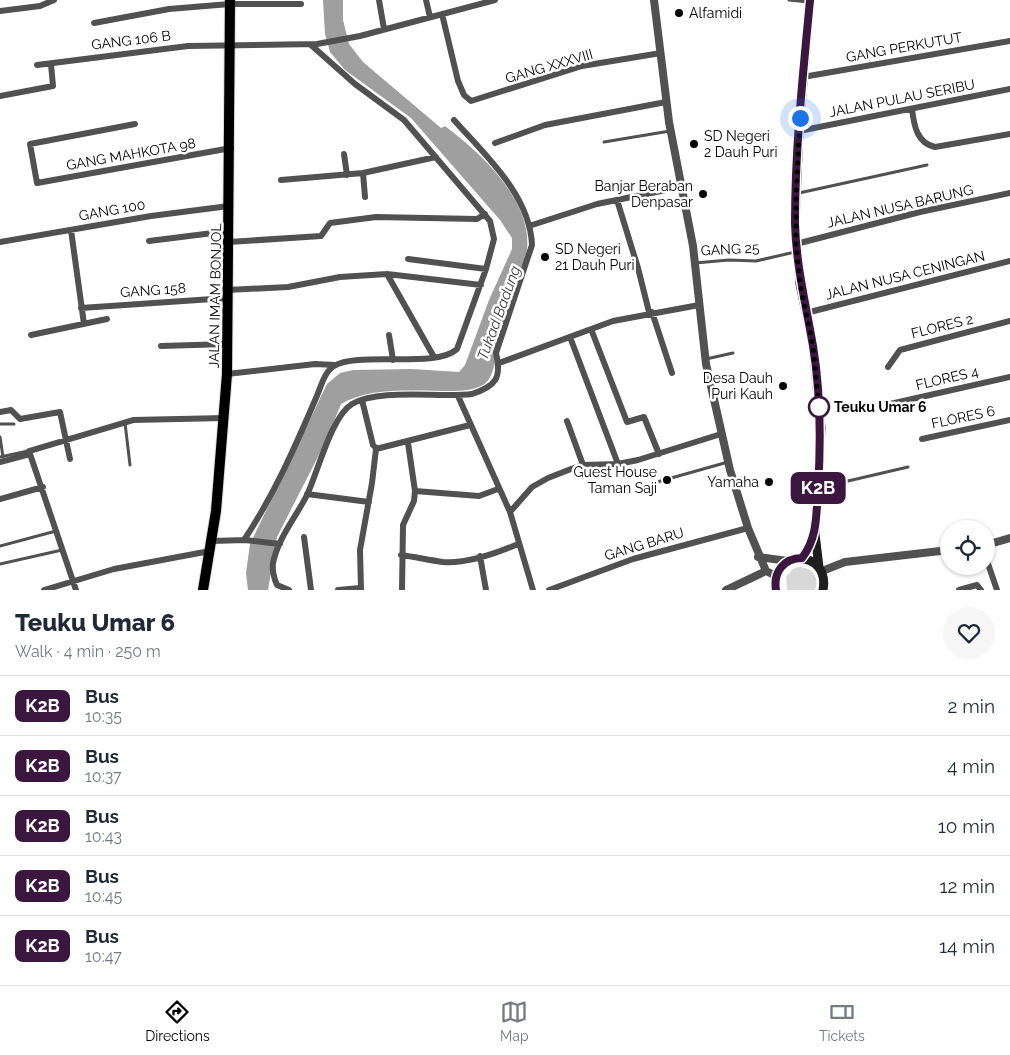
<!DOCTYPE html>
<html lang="en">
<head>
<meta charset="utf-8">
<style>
	body { margin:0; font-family:Raleway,sans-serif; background:#f6f6f7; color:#1f2937; height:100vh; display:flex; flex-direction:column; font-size:19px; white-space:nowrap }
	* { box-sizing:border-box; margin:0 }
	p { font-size:16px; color:#747a83 }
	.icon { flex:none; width:28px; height:28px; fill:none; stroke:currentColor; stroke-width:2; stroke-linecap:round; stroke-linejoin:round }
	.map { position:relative; height:590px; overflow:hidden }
	.details { display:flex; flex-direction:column; background:#fff; flex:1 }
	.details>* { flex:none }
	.badge { padding:0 10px; border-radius:8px; font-size:18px; line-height:32px }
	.controls { position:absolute; left:940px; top:520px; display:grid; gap:10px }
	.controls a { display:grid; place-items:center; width:55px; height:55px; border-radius:50%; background:#fff; box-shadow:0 1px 4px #0004; font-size:25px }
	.you { position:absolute; width:25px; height:25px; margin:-12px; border:4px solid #fff; border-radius:50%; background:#1a73e8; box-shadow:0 0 0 8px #1a73e833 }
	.map>.badge { position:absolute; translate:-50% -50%; box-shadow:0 0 0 2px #fff }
	.round { display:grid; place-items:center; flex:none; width:52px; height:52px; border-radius:26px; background:#f6f6f7 }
	.overview { display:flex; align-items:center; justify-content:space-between; height:85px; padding:0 15px }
	h1 { font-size:24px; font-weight:800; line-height:38px }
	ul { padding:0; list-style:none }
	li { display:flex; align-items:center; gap:15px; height:60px; padding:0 15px; border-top:1px solid #e0e1e3 }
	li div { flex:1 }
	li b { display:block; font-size:19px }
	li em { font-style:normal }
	li .badge { min-width:55px; font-weight:700; text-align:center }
	.tab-bar { display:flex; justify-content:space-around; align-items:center; height:70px; border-top:1px solid #e0e1e3; background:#fff; font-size:14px; color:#747a83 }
	.tab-bar a { display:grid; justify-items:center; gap:2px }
	.tab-bar .selected { color:#000 }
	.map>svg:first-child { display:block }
</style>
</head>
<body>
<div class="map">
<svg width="1010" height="590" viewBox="0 0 1010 590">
	<rect width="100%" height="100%" fill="#fff"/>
	<path fill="#d8d8d8" d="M798,567C812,567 820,577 815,590H787L786,577L793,569Z"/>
	<path fill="#9f9f9f" d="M323,0H343V20L349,44L363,62L441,128L445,126C482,154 532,200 527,250C526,259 522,268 519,276C513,295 506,314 500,333C495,349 497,377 483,385C470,392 455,391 442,391C409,391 371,387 341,404L326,441L277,537L268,590H248L246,573L250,544L327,384L340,373L353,370L412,369L459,372L465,365L489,300L512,249V238L500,220L411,118L345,70L330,52L325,34Z"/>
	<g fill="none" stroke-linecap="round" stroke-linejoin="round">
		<g stroke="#dbdbdb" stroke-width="12">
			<path id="trunk" d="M203,590L216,511L227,374L230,0"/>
		</g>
		<path stroke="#515151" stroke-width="3" d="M789,0L809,2
			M604,142L670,131
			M799,193L927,165
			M695,263L729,260L756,261L795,252
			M706,359L733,353
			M125,423L130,465
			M0,424H14
			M0,437L3,457
			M0,457L28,451
			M650,484L728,462
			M818,488L908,467
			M0,546L56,531
			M0,564L62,550"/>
		<path stroke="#515151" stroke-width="6" d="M379,0L384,29
			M426,0L430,17
			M0,11L40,6L54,0
			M442,14L458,81L464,95L471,101L582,66L661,53
			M94,23L169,9L230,4H301
			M37,65L188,46L317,44L360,36L495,0
			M803,77L1010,41
			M0,96L53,86L51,64
			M912,109C914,126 917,143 935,147L1010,134
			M135,124L30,144L37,183L231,148
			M799,131L1010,89
			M495,143L545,125L666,102
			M344,154L347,175
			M363,173L365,197
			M281,180L363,173L436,157
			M617,200L638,268L649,312
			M529,226L597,204L681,187
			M71,230L84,324
			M149,241L229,231
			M0,242L151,216L229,206
			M229,242L321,236L330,223L376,217L477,219L485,214
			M796,244L920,212L1010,193
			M408,259L486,269
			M387,274L434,357
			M227,290L288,287L340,277L387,274L481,285
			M81,308L227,298
			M652,312L672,373
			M806,313L1010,261
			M591,329L627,422L644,417L659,454
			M31,335L107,319
			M389,335L393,360
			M570,337L618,464
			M161,346L228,344
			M499,363L613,321L699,305
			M888,367L900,350L1010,321
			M227,374L315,364L335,365
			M458,396L510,512L533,590
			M362,400L373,445L376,448
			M890,404L1010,377
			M0,412L11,410L20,419L60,412L70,459
			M567,421L583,465
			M922,439L1010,420
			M0,462L30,454
			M415,491L479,496L498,489
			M307,494L369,502
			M0,499L43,487
			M510,512L532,487L548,478L571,469L583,465L618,464L638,460L721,434
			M304,537L311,590
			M244,540C274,495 295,447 316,398C321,387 324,372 334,366C358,351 436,369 457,349L486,269L494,239L490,221L404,120L355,84L311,45
			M212,541L245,540L280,544
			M401,555C415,557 429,560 443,562C467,564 497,553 518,544
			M480,556L486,590
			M986,558L997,590
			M44,590L114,569L210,551
			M76,590L29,451L133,420L225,418
			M289,590L277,585C274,579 272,569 273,563C278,538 296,517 307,495C318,472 331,417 352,404C379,388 440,398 472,394C496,386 502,378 496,353L532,245C530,195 485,155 454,120
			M338,590L360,588
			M361,590L360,550L372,483L376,449L470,425
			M402,590L403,525L414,501L415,491L408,443
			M549,590L633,559L748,528
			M959,590L977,585L981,590"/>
		<path stroke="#515151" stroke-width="8" d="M654,0L669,122L693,246L706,364L730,470L748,528L766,571L776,576
			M986,545L1010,538
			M758,557L788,561
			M822,571L845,562L949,550
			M726,590L766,571"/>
		<path stroke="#1e1e1e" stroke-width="9" d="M810,0L799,131L795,223L800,284L813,346L821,428L815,534L819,567
			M802,558L814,537
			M776,590C769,547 831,549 823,590"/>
		<use href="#trunk" stroke="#000" stroke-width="10"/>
	</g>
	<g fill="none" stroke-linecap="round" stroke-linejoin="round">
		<g stroke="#fff" stroke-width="11">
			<path id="line" d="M776,590C773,572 784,558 802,558C818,537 816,514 818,489C821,441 821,394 813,346C806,305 796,265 795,223C795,148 803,74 810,0"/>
		</g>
		<use href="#line" stroke="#3b163f" stroke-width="8"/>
		<path stroke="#000" stroke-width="5" stroke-dasharray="0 9" d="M800,118L796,194V244L800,284L813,346L819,410V407"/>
	</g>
	<g fill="#000" stroke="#fff" stroke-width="2">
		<circle cx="679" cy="13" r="5"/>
		<circle cx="694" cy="144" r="5"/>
		<circle cx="703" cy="194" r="5"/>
		<circle cx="545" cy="257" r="5"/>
		<circle cx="783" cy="386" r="5"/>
		<circle cx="667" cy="480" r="5"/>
		<circle cx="769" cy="482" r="5"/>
	</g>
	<circle fill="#fff" stroke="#3b163f" stroke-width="2.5" cx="819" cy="407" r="10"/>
	<g text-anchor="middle" stroke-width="5" stroke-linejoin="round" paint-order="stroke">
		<g font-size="14" fill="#000" stroke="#fff" text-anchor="end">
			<text x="689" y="18" text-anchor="start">Alfamidi</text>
			<text x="704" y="141" text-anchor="start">SD Negeri<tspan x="704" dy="16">2 Dauh Puri</tspan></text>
			<text x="693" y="191">Banjar Beraban<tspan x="693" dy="16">Denpasar</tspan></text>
			<text x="555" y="254" text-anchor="start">SD Negeri<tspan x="555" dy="16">21 Dauh Puri</tspan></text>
			<text x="773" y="383">Desa Dauh<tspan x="773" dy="16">Puri Kauh</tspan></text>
			<text x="657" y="477">Guest House<tspan x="657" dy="16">Taman Saji</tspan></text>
			<text x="759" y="487">Yamaha</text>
		</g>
		<g font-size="14" fill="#000" stroke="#fff">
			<text transform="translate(131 40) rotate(-7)" y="5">GANG 106 B</text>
			<text transform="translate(904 47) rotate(-10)" y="5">GANG PERKUTUT</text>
			<text transform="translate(549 66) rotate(-16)" y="5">GANG XXXVIII</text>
			<text transform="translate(902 98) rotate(-11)" y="5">JALAN PULAU SERIBU</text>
			<text transform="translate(131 154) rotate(-10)" y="5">GANG MAHKOTA 98</text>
			<text transform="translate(900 206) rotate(-13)" y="5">JALAN NUSA BARUNG</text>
			<text transform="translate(112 210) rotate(-10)" y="5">GANG 100</text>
			<text transform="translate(730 249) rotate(-3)" y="5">GANG 25</text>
			<text transform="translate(905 275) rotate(-14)" y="5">JALAN NUSA CENINGAN</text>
			<text transform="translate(153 290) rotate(-4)" y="5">GANG 158</text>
			<text transform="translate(215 296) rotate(-89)" y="5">JALAN IMAM BONJOL</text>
			<text transform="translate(942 326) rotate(-14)" y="5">FLORES 2</text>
			<text transform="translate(947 378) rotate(-13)" y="5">FLORES 4</text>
			<text transform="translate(963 417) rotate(-12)" y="5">FLORES 6</text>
			<text transform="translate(644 544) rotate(-17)" y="5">GANG BARU</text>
		</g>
		<g font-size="14" font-weight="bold" fill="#000" stroke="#fff" text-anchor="start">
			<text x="834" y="412">Teuku Umar 6</text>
		</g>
		<g font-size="15" font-style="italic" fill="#404040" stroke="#fff">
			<text transform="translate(499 313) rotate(-70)" y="5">Tukad Badung</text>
		</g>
	</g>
</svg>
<div class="controls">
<a><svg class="icon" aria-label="locate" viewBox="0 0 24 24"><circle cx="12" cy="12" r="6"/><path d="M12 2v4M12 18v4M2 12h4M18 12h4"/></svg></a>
</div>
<div class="you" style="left:800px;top:118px"></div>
<b class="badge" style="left:818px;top:488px;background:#3b163f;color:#fff">K2B</b>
</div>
<section class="details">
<div class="overview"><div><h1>Teuku Umar 6</h1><p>Walk · 4 min · 250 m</p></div><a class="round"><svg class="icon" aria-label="heart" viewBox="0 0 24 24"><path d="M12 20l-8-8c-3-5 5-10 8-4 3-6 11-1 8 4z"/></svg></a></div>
<ul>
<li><span class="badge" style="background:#3b163f;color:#fff">K2B</span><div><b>Bus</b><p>10:35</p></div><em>2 min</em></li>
<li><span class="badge" style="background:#3b163f;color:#fff">K2B</span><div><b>Bus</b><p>10:37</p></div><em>4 min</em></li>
<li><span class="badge" style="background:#3b163f;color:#fff">K2B</span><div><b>Bus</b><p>10:43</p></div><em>10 min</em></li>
<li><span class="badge" style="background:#3b163f;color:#fff">K2B</span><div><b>Bus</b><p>10:45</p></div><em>12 min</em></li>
<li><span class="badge" style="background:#3b163f;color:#fff">K2B</span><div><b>Bus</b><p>10:47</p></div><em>14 min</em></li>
</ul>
</section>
<nav class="tab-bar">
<a class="selected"><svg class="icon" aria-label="directions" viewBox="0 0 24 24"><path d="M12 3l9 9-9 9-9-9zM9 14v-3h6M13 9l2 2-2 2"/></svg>Directions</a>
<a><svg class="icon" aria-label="map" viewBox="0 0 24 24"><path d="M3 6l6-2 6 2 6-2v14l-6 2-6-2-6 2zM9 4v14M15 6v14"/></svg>Map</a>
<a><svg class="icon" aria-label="tickets" viewBox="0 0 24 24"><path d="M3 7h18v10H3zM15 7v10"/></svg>Tickets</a>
</nav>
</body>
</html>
